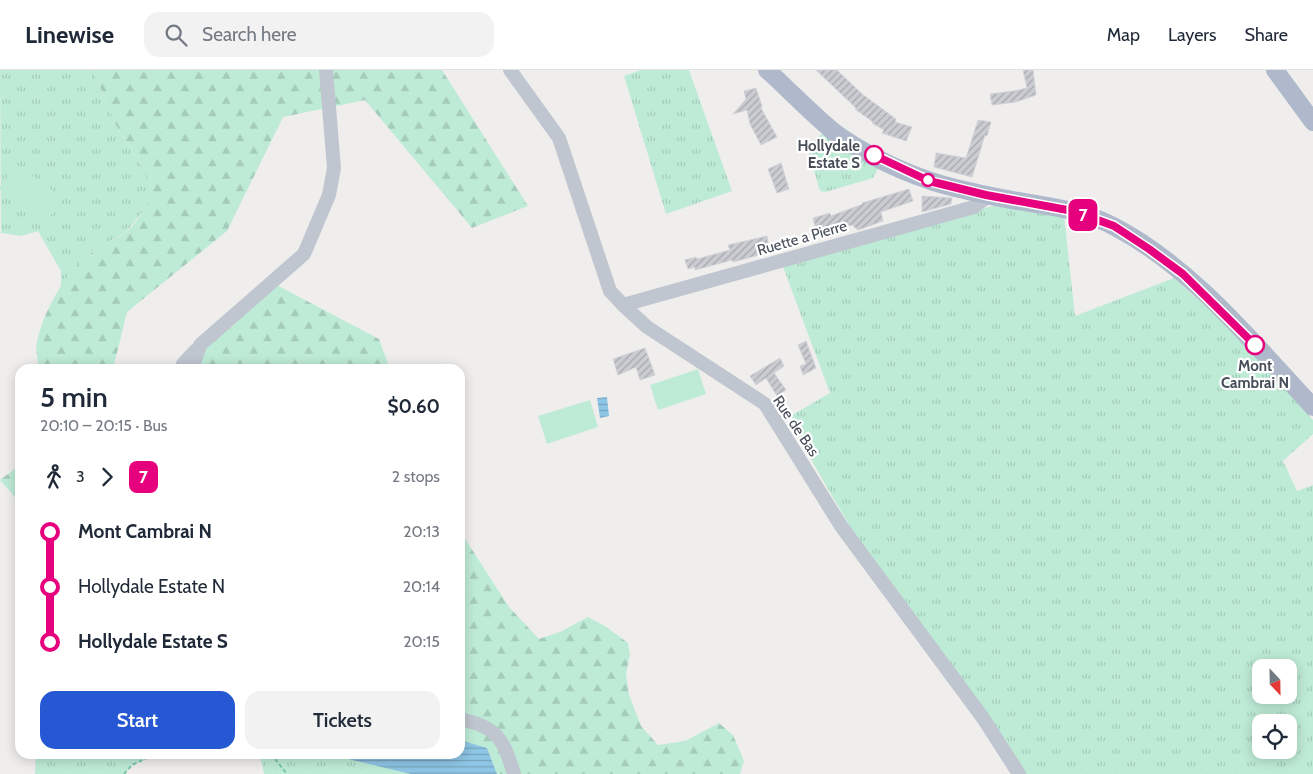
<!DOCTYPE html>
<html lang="en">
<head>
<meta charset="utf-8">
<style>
	body { margin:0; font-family:Cabin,sans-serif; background:#f2f2f3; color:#1f2937; height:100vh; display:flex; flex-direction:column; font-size:19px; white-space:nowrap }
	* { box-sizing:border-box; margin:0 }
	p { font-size:16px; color:#747a83 }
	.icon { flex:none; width:28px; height:28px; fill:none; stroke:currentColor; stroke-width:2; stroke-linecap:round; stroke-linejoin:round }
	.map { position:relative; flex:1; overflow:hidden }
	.drawer { position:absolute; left:15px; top:294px; width:450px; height:395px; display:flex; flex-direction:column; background:#fff; border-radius:15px; box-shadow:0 2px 12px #0003 }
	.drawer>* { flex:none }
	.badge { padding:0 10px; border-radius:8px; font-size:18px; line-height:32px }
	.needle { width:32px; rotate:158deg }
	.controls { position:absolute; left:1252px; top:589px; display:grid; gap:10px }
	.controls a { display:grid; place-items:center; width:45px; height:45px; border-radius:10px; background:#fff; box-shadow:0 2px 12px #0003; font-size:25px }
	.map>.badge { position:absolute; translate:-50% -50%; box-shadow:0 0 0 2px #fff }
	.legs { display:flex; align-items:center; gap:8px; height:55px; padding:0 25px; font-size:16px }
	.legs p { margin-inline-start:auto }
	.summary { display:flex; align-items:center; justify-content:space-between; height:85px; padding:0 25px }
	h1 { font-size:28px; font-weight:600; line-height:38px }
	.cta { display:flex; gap:10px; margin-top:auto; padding:10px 25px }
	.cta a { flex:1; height:58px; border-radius:15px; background:#2558d2; color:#fff; font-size:20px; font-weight:600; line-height:58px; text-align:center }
	.cta a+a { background:#f2f2f3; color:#1f2937 }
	ul { padding:0 25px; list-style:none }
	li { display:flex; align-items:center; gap:18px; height:55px; font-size:19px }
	li i { display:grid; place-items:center; width:8px; height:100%; margin:0 6px; background:currentColor }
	li i::after { content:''; width:12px; height:12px; margin:-6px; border:4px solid; border-radius:50%; background:#fff }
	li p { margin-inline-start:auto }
	li:first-child i { background:linear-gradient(#0000 50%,currentColor 0) }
	li:last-child i { background:linear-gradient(currentColor 50%,#0000 0) }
	header { display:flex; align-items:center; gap:30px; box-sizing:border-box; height:70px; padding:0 25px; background:#fff; border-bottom:1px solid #e0e1e3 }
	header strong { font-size:24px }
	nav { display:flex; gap:28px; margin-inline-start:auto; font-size:18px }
	.search { width:350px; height:45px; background:#f2f2f3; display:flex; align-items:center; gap:12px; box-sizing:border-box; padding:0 18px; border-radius:15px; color:#747a83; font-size:19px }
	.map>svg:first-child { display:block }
</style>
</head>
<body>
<header>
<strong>Linewise</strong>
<div class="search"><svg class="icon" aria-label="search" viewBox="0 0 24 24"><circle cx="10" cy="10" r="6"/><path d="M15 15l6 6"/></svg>Search here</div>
<nav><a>Map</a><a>Layers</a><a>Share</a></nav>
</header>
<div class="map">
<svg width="1313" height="704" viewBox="0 0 1313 704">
	<defs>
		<pattern id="grass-tufts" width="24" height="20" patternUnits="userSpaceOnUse" patternTransform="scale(1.25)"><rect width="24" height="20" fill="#beebd6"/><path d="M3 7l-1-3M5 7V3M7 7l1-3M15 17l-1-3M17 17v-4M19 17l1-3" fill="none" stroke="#a5cbba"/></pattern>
		<pattern id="forest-firs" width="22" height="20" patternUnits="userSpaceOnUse" patternTransform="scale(1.25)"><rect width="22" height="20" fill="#beebd6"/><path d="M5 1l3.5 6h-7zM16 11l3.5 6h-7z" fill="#a5cbba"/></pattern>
		<pattern id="water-rules" width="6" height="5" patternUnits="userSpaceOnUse" patternTransform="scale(1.25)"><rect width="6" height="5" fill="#8ec6e5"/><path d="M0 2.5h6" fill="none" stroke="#76a3bd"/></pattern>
		<pattern id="building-hatch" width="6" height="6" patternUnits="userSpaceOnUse" patternTransform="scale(1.25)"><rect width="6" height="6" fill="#caccd2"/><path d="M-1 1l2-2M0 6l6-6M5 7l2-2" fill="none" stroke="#a6a8ad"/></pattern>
	</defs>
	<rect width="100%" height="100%" fill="#f0eeed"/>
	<path fill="url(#grass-tufts)" fill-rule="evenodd" d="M0,0H93L116,55L140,92L152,121L145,139L126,162L91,182L69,205L61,218V201L38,161L21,166L1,163Z
		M641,0H689L732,121L666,144L624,6Z
		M825,61L876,93L878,99L873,108L825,122L820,121L807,77Z
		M996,135L1064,145L1075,246L1174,208L1229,257L1313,350V364L1283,391L1297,421L1313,415V704H1022L853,462L787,348L830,323L782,194ZM1261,598H1289V625H1261ZM1261,652H1289V680H1261Z
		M36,684H155L132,695L124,704H35Z
		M260,684H332L414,704H264Z"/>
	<path fill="url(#forest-firs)" d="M93,0H442L528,136L472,158L365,30L283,47L227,161L127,242L114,295L115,299H39C38,291 35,280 37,272C43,242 66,200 92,182C102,174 114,170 125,163C138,153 146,136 152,121L140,92L116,55Z
		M271,212L379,269L390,299H192L200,275Z
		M20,395V433L0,410Z
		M460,461L509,537L539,569L560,562L588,547L605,556L628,573L630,584L626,604L629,625L641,656L658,675L685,671L719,653L733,665L744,691L740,704H497L487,678L460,670Z"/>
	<path fill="#beebd6" d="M16,94L63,128L45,153L0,120V117Z
		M698,299L706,324L658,340L650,315Z
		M590,330L598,357L547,374L538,346Z"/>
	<path fill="url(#water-rules)" d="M607,327L609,346L600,348L597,328Z
		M460,670L487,678L497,704H411L327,684H460Z"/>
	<path fill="url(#building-hatch)" stroke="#d2d3d9" d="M816,0H837L862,24L896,49L895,52L912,57L906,71L882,63L884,60L872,53L873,52L855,39L856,38Z
		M1023,0H1033L1036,25L1016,32L992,35L990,24L1014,21L1027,18Z
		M756,18L762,36L761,38L777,67L761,75L750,54L747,40L733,44L746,29L744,21Z
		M978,50L991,52L987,66L985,65L972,107L934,97L936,83L966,88Z
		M781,93L789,119L777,123L768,99Z
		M909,119L913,131L881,142L883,151L858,160L852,155L817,164L813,148L830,143L831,146L863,134L862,133Z
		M922,126L952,128L951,134L922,142Z
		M767,166L769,180L759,183V185L733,192L732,190L695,200V197L688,199L685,190L696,187L697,189L730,180L728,175Z
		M806,271L816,298L803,305L800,296L806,294L798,275Z
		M645,278L655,305L640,310L636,297L618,305L613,289Z
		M780,288L784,296L774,303L786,320L777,326L766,308L756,315L750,306Z"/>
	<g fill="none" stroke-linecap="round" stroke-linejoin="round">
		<path stroke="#79c6ab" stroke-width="2" stroke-dasharray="4 2.5" stroke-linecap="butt" d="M271,684L287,704
			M124,704L132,695L155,684"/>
		<path stroke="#bfc6cf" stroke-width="14" d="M510,0L559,68L610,221L623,235L647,257L765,334L841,456L983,648L1019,704
			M623,235L974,137L983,130L986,125
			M181,299L183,294L195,281
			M192,299L200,275L304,184L329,125L334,98L326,0
			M460,649C498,657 503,669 514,704"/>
		<path stroke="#afb9cb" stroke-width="18" d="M767,0C789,20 811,43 834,62C859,81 898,100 928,110C947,117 968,121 987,125C1029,135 1076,136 1115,157C1193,198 1254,274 1313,337
			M1275,0L1313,52"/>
	</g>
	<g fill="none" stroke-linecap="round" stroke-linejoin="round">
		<g stroke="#fff" stroke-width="11">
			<path id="line-1" d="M874,85L929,111L986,125L1073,141L1114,156L1149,179L1183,204L1255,275"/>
		</g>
		<use href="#line-1" stroke="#e6007e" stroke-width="8"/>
	</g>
	<g fill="#fff" stroke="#e6007e" stroke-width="2.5">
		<circle cx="874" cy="85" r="9"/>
		<circle cx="928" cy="110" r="6"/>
		<circle cx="1255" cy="275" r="9"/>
	</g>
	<g text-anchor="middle" stroke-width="4.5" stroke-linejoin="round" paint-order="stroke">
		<g font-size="15" font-weight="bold" fill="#474e59" stroke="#fff" text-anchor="end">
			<text x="860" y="81">Hollydale<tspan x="860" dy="17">Estate S</tspan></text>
			<text x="1255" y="301" text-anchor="middle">Mont<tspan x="1255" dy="17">Cambrai N</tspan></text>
		</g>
		<g font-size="15" fill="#474e59" stroke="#fff">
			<text transform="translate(802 168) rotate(-16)" y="5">Ruette a Pierre</text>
			<text transform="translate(796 356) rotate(56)" y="5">Rue de Bas</text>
		</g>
	</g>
</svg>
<div class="controls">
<a><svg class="needle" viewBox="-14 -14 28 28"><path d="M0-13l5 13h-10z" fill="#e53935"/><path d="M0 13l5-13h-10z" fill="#747a83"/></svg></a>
<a><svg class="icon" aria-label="locate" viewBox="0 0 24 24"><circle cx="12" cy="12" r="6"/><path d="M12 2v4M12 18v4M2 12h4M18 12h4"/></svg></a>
</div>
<b class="badge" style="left:1083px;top:145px;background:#e6007e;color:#fff">7</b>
<section class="drawer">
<div class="summary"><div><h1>5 min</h1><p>20:10 – 20:15 · Bus</p></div><b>$0.60</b></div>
<div class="legs"><svg class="icon" aria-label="walk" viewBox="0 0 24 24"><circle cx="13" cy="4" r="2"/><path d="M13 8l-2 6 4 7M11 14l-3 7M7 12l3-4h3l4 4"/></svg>3<svg class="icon" aria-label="forward" viewBox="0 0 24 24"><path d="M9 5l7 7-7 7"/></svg><b class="badge" style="background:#e6007e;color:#fff">7</b><p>2 stops</p></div>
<ul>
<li><i style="color:#e6007e"></i><b>Mont Cambrai N</b><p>20:13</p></li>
<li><i style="color:#e6007e"></i><span>Hollydale Estate N</span><p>20:14</p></li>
<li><i style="color:#e6007e"></i><b>Hollydale Estate S</b><p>20:15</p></li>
</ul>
<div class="cta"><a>Start</a><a>Tickets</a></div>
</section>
</div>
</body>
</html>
